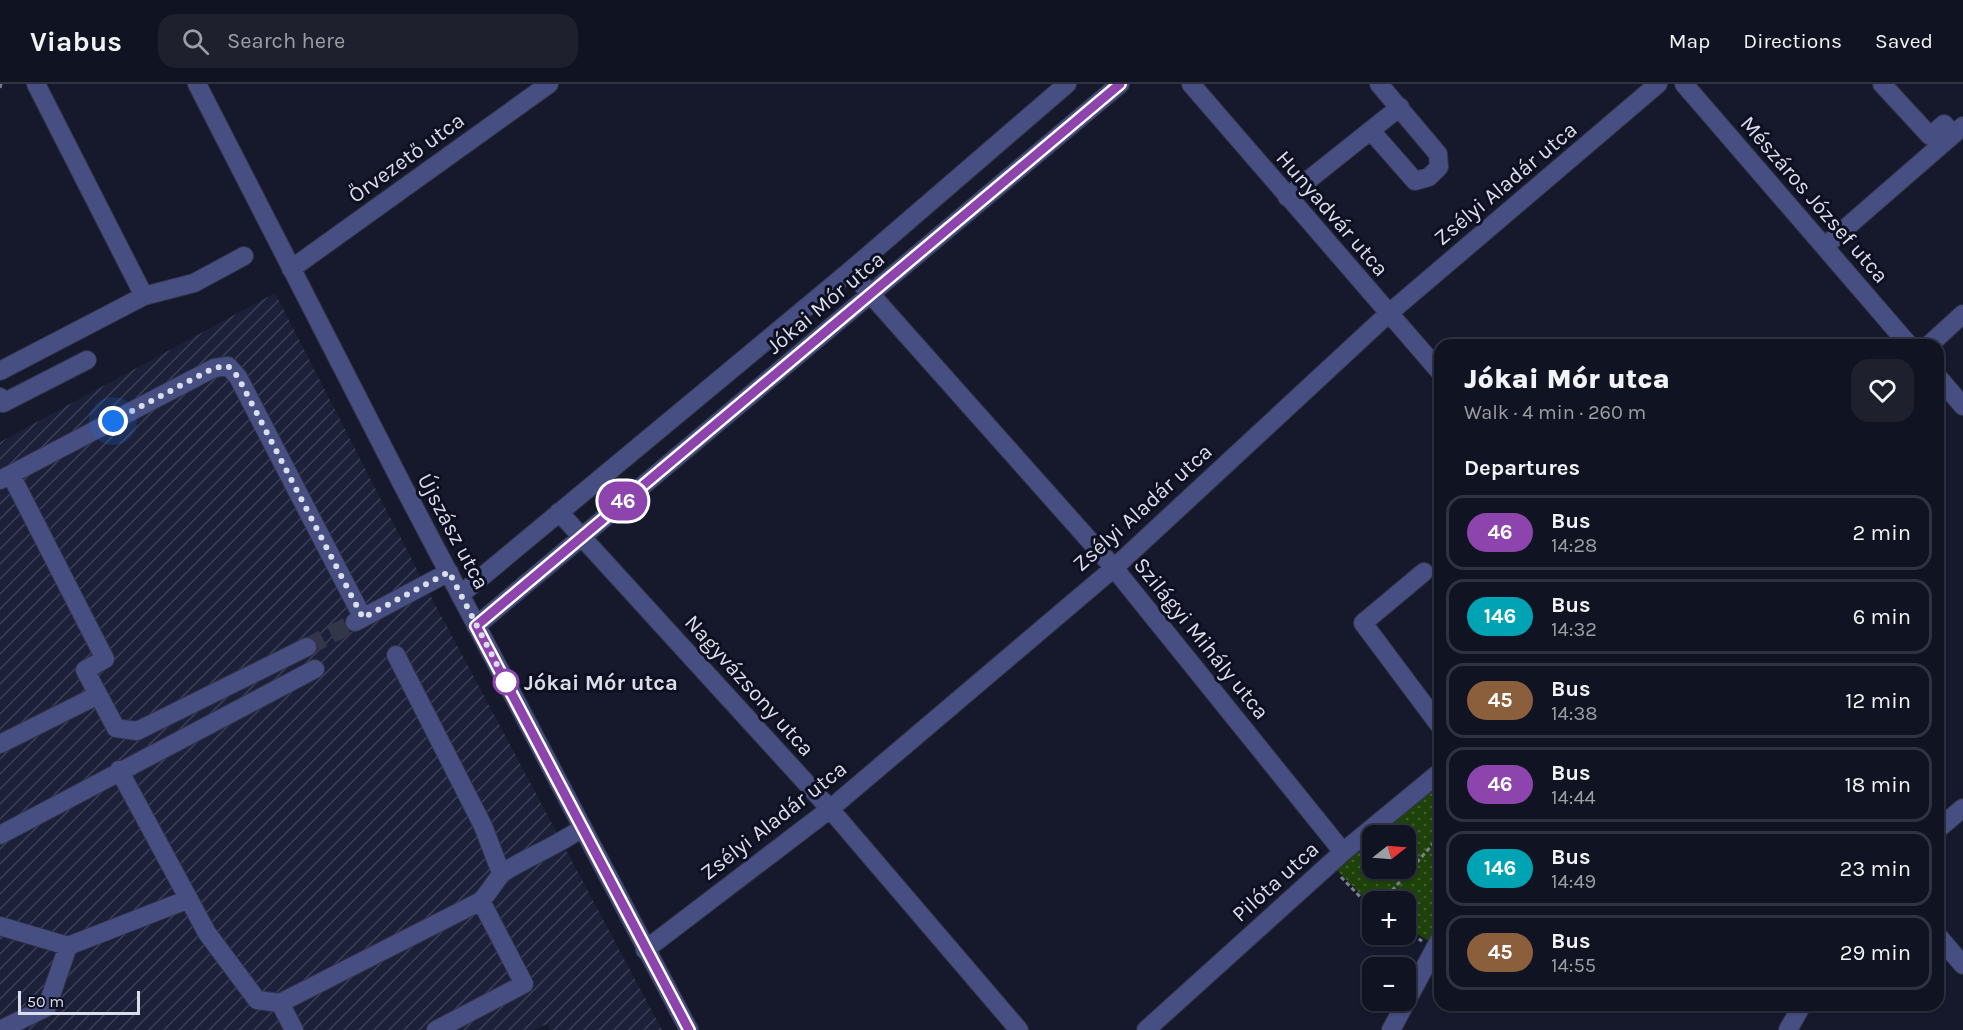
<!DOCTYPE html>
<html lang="en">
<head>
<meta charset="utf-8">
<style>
	body { margin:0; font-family:Karla,sans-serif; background:#1e202e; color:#f1f3f6; height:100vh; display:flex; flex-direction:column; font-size:22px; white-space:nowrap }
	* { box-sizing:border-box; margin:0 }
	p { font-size:20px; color:#9c9ea5 }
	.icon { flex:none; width:33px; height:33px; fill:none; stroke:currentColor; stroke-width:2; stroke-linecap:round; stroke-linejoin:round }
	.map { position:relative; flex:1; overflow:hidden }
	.side { position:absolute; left:1434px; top:255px; width:510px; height:672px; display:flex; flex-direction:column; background:#101321; border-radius:18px; box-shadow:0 2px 4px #0004,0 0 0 2px #30323f }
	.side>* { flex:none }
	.badge { padding:0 12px; border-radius:20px; font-size:21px; line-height:39px }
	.needle { width:39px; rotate:73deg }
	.buttons { position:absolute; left:1362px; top:741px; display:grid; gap:12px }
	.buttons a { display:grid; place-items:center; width:54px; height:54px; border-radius:12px; background:#101321; box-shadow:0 2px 4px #0004,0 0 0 2px #30323f; font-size:30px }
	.scale { position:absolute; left:18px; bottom:15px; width:122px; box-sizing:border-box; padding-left:6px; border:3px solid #daddea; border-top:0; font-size:16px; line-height:21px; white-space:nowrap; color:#daddea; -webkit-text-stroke:4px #0e1022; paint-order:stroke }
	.you { position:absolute; width:30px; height:30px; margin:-15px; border:4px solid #fff; border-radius:50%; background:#1a73e8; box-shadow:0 0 0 9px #1a73e833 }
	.map>.badge { position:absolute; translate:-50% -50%; box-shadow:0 0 0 3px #fff }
	h2 { padding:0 30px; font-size:22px; line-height:54px }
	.round { display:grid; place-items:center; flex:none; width:63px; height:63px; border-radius:18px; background:#1e202e }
	.overview { display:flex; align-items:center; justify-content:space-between; height:102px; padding:0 30px }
	h1 { font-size:28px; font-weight:800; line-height:45px }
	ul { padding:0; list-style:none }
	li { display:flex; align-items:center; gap:18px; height:75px; margin:0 12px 9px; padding:0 18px; border:3px solid #30323f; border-radius:18px }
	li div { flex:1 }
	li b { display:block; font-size:22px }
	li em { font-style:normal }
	li .badge { min-width:66px; font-weight:700; text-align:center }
	header { display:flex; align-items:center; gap:36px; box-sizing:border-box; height:84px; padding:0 30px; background:#101321; border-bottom:2px solid #30323f }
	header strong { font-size:28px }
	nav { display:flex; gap:33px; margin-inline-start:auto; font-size:21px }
	.search { width:420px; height:54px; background:#1e202e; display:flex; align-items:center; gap:15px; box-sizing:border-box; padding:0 21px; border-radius:18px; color:#9c9ea5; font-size:22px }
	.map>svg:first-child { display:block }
</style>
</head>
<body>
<header>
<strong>Viabus</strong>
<div class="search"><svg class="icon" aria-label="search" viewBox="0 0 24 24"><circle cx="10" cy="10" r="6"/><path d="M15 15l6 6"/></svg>Search here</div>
<nav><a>Map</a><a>Directions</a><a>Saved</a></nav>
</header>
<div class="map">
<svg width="1963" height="946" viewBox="0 0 1963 946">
	<defs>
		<pattern id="industrial-furrows" width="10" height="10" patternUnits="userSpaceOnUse" patternTransform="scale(1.5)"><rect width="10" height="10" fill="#1c2039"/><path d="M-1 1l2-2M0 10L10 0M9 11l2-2" fill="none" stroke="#3c4056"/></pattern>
		<pattern id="grass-dots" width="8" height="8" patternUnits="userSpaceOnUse" patternTransform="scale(1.5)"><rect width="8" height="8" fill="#1e430a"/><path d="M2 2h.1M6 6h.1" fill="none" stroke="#3e5e2e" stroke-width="1.8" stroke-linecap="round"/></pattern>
	</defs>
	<rect width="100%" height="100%" fill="#16192c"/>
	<path fill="url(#industrial-furrows)" d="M275,209L428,507L662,946H550L547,940L534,946H0V358Z"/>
	<path fill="url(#grass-dots)" fill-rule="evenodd" d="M1440,692V852L1435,861L1406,843V818H1372V822L1332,781ZM1372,752H1406V784H1372Z"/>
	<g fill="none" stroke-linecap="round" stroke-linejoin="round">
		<path stroke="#333648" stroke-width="18" stroke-dasharray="18 9" stroke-linecap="butt" d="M307,563L355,538"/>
		<g stroke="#313447" stroke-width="20">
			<path id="minor" d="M36,0L144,212
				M197,0L402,400L689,946
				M1191,0L1440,288
				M1684,0L1909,261
				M1882,0L1930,52L1944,40L1953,51
				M1372,48L1415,97L1429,93L1439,83L1438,70L1379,0
				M1287,113L1400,23
				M1825,162L1963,42
				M291,185L549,0
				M850,187L1114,484L1343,768
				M1929,261L1963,230
				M0,287L144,212L194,199L244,172
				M1938,293L1963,322
				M0,313L3,319L87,276
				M11,391L105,575L85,586L116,644L137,647L307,563
				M0,396L214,284L228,282L238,293L363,534
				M559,428L830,725L1019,946
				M1424,488L1363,539L1440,642
				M460,511L850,187L1067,0
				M355,538L449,488
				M476,542L1120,0
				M396,571L483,742L501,789
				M0,660L98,611
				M119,686L207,849L257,916L280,919L481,817C488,810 499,791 504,788C529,772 557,762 582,744
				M1938,745L1963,724
				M0,751L315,585
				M0,842L68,862
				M1938,852L1963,881
				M645,866L830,725L1114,484L1388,230L1658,0
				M280,919L294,946
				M0,946L47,923L68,862L189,815
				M436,946L524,900L481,817
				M1146,946L1343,768L1440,688
				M1391,946L1440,855
				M1788,946L1802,921"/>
		</g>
		<path stroke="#7b7e8e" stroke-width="3" stroke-dasharray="4.5 3" stroke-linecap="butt" d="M0,4L1,0
			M1341,793L1372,825
			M1382,818L1440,752
			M1406,847L1422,857"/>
		<use href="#minor" stroke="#474e82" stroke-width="18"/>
	</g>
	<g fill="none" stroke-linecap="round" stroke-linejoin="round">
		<g stroke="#fff" stroke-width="14">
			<path id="line" d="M689,946L476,542L1120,0"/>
		</g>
		<use href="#line" stroke="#8e44ad" stroke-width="9"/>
		<path stroke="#daddea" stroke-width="6" stroke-dasharray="0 10.8" d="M113,337L214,284L228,282L238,293L363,534L449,488L506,598"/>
	</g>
	<circle fill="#fff" stroke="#8e44ad" stroke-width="3" cx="506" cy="598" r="12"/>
	<g text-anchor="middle" stroke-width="6" stroke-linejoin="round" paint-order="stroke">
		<g font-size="22" fill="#daddea" stroke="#0e1022">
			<text transform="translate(406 73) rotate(-36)" y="8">Őrvezető utca</text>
			<text transform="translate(1505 99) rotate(-40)" y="8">Zsélyi Aladár utca</text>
			<text transform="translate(1815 115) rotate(49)" y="8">Mészáros József utca</text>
			<text transform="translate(1333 129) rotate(49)" y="8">Hunyadvár utca</text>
			<text transform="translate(825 218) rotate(-40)" y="8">Jókai Mór utca</text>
			<text transform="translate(1142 423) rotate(-42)" y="8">Zsélyi Aladár utca</text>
			<text transform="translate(454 447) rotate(62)" y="8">Újszász utca</text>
			<text transform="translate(1202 554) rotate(51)" y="8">Szilágyi Mihály utca</text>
			<text transform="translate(750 601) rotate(48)" y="8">Nagyvázsony utca</text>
			<text transform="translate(773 736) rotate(-38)" y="8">Zsélyi Aladár utca</text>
			<text transform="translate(1275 797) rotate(-42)" y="8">Pilóta utca</text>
		</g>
		<g font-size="22" font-weight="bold" fill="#daddea" stroke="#0e1022" text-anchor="start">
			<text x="524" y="606">Jókai Mór utca</text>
		</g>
	</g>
</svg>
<div class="buttons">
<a><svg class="needle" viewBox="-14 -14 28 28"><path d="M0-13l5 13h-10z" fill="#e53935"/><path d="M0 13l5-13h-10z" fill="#9c9ea5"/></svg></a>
<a>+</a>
<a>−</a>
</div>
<div class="scale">50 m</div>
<div class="you" style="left:113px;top:337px"></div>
<b class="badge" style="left:623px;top:417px;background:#8e44ad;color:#fff">46</b>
<section class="side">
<div class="overview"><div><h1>Jókai Mór utca</h1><p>Walk · 4 min · 260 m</p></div><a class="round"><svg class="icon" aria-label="heart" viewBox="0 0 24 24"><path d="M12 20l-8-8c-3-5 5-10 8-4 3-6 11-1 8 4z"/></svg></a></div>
<h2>Departures</h2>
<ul>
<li><span class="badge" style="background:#8e44ad;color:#fff">46</span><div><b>Bus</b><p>14:28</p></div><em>2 min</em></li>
<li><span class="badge" style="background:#00a3b4;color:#fff">146</span><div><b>Bus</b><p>14:32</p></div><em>6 min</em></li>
<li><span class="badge" style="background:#8b5e3c;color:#fff">45</span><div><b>Bus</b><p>14:38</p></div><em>12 min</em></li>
<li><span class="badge" style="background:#8e44ad;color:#fff">46</span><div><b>Bus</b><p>14:44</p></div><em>18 min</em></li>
<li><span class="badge" style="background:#00a3b4;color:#fff">146</span><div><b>Bus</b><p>14:49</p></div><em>23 min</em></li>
<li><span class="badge" style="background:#8b5e3c;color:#fff">45</span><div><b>Bus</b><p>14:55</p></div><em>29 min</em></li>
</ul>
</section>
</div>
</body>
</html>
